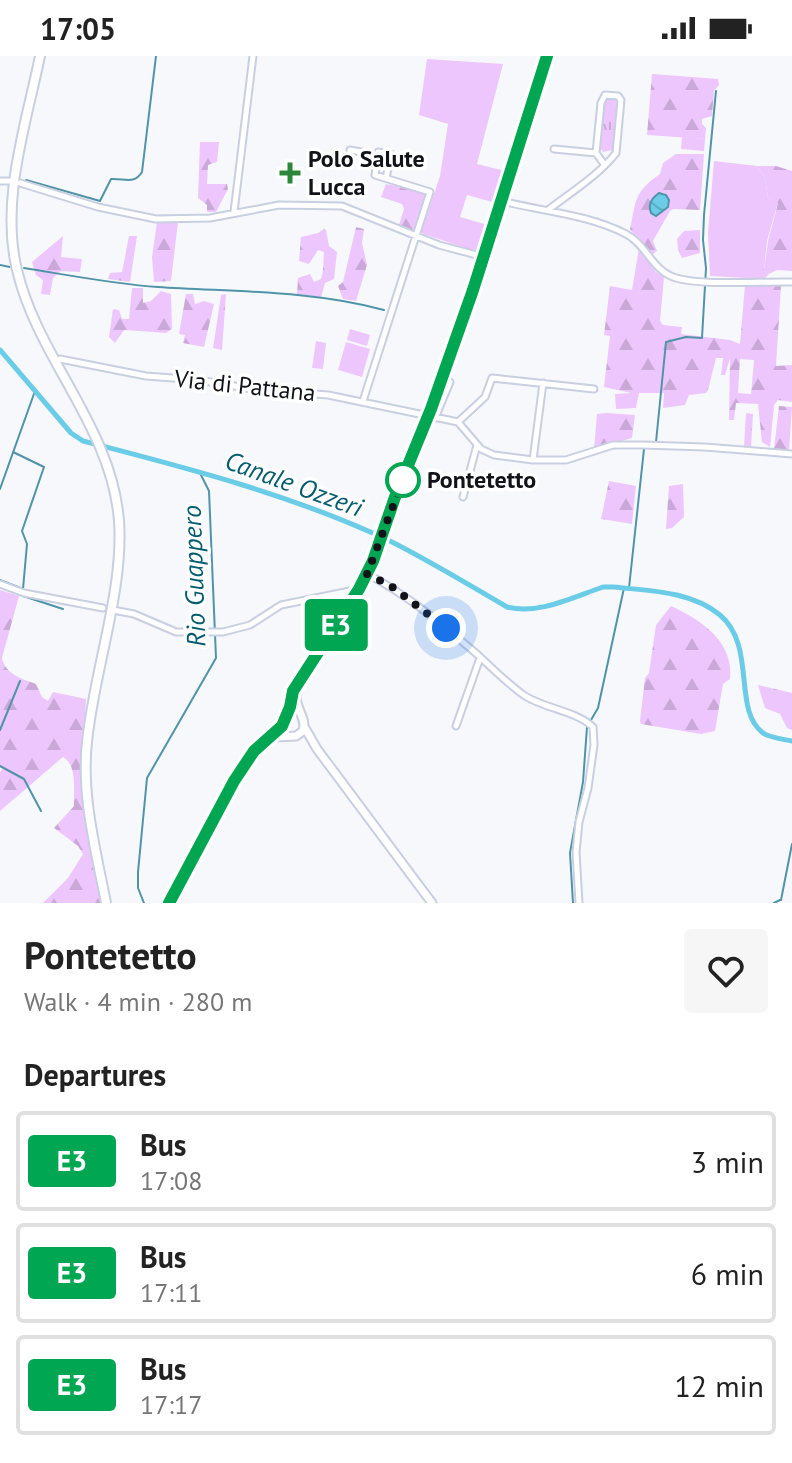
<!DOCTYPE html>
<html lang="en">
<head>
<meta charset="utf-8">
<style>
	body { margin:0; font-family:"PT Sans",sans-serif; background:#f6f6f6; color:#222; height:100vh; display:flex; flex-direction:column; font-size:30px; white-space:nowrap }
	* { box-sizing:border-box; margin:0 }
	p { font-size:26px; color:#767676 }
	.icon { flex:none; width:44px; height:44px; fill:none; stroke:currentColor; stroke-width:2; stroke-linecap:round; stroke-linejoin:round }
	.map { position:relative; height:847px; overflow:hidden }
	.drawer { display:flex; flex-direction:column; background:#fff; flex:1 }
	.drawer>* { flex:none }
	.badge { padding:0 16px; border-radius:6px; font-size:28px; line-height:52px }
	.you { position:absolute; width:40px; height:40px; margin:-20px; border:6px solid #fff; border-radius:50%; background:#1a73e8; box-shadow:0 0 0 12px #1a73e833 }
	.map>.badge { position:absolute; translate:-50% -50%; box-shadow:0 0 0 4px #fff }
	h2 { padding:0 24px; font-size:30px; line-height:72px }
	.round { display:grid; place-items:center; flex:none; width:84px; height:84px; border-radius:8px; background:#f6f6f6 }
	.summary { display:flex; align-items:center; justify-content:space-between; height:136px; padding:0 24px }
	h1 { font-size:38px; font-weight:600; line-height:60px }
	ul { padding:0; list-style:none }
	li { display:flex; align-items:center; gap:24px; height:100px; margin:0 16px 12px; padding:0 8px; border:4px solid #e0e0e0; border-radius:8px }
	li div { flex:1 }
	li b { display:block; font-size:30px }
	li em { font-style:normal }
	li .badge { min-width:88px; font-weight:700; text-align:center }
	.status { display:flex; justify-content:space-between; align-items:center; height:56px; padding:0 40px; background:#fff; direction:ltr }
	.status svg { height:22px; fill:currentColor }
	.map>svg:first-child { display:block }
</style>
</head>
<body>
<div class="status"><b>17:05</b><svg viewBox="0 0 49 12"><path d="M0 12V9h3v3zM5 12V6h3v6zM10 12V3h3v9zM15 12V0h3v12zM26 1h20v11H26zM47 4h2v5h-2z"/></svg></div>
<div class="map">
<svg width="792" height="847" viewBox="0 0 792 847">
	<defs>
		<pattern id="forest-firs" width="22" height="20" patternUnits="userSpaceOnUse" patternTransform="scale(2)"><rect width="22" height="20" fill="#edc6fe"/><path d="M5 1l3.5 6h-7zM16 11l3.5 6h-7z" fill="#caa9d9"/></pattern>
		<pattern id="park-tufts" width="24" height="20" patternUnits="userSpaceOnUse" patternTransform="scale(2)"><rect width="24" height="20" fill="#edc6fe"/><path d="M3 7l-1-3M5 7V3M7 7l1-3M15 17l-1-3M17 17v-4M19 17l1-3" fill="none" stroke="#caa9d9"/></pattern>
		<pattern id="water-waves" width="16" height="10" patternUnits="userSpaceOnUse" patternTransform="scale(2)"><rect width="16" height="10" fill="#6acce7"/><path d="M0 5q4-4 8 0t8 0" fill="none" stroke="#5baec6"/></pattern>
	</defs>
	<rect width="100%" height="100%" fill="#f7f8fc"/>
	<path fill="#edc6fe" d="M427,3L503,8L477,108L505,115L496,147L467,139L460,161L488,169L480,194H471L421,177L440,120L448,68L419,59Z
		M682,81L705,83L704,95L681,93Z
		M714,105L757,110L765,122L768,142L778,146L767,185L764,215L769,218L764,223L710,220L708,177Z
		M350,273L370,279L367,290L347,284Z
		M316,285L326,287L323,313L312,312Z
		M346,286L370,293L362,321L338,314Z"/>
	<path fill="url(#forest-firs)" fill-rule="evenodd" d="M652,18L718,23L719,29L714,35L712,60L702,63V68L706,72L705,83L647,79Z
		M200,86H219L217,106L208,109L207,128H227L228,133L216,156H207V149L198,142Z
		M676,98H704L700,154L673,153L670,155L653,185L657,195L653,198L630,174C636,144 634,136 660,118L663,107Z
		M757,110H776L792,115V215L777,214L769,218L764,215L768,185L778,147L768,142L765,122Z
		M386,128L422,135L425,139L413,175L399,169L404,153L402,148L381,141Z
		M157,166H178L171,225L154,226L152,201Z
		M356,171L364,173L362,187L367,209L356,245L343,243L338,230L343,226Z
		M324,173L326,174L329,190L337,196L334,223L325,227L321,241L297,238L298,222L310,218L314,226L321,223C324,215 323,205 324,196L318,194L309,208L299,205L301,181L318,177Z
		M700,174V197L682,202L678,194L677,183L684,175Z
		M63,180L61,201L82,203L80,216L61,215L53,222L50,239L41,238L43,224L36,219L32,206Z
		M129,180H137L130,226L108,223L110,217L122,216Z
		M639,192L655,215L664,221L660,265L663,269L682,271L681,278L730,284L740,288L745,229L781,230L776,310L792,309V346L778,344L774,349L770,391L762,386L758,348L736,347L734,364H729L730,302L725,319H721L723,302H716L708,334L706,337L689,339L685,349L663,352L664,337H639L636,352L616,353L615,338L631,337L604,331L610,280L604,279L610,230L632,234ZM740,303L754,304L751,338L738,337Z
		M132,232H143V247L151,245L161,235L171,238L172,273L166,277L124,274L115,287L109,281L113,253L119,254L122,263H129Z
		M186,238H193L195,248L204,245L214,248L204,291L183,287L185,279L179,278Z
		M226,238L222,294L213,292L214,286L221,239Z
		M779,350L792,351L789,395L774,393Z
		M607,357L635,359L632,382L594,393L597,358Z
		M746,357L753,358L751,391H744Z
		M609,425L636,430L632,468L601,463Z
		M683,428L684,461L672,472L666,473L669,430Z
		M0,534L19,540L2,602C5,618 22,623 36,628L42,641L48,645L53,636L86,643L82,726L101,847H43L68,822L83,798L78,790L54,772L74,750C73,734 78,710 63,701L0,755V716L3,712L0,710Z
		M671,550C701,564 734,585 730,623L723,628L715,675L701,678L641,668L640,665L645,622L649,617L656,569Z
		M758,629L792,637V674L787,672L780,658L765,652Z"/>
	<path fill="url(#park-tufts)" d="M614,42L619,48L613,94L603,96L600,92L604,47L606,43Z"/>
	<path fill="url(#water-waves)" stroke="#4f94a9" stroke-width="2" d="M659,137L666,139L669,144L668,151L656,160L651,157C648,148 651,143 659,137Z"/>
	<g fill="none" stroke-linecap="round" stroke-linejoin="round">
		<path stroke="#4f94a9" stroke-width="2" d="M26,124L100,145L111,123C124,122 134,129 142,116L156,0
			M0,209L10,211
			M24,212C68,219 113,228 158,231C233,236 312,234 384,254
			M645,386H656L666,286L686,281L702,282L706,212L703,184L704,159L716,35
			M13,396L44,411L22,475L27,488L23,533
			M0,433L35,335
			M0,524L23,533
			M629,532L644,393
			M23,540L63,553
			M591,664L598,652L624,532
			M0,674L20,625
			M0,710L24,723L41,755
			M181,842C183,817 231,740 246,714
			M781,844L792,788
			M144,847L138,832V816L147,722L216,602L209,435L199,415
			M573,847L570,797L583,726L587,671
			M774,847L780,844"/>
		<path stroke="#6acce7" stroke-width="5" d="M0,294L71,377L83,385C187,412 293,439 390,485C430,505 469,529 507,551C539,559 573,541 603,531H614C650,535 691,535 720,559C757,590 732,654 763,677C770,682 783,683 792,685"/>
		<g stroke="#c8cfe0" stroke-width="9">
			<path id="minor" d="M554,93L596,97
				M350,94L378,99L375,119L430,136L363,345
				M378,98V96L391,98L386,122
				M0,125H11
				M20,127L98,151L156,163L210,162L279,149L342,150L439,189L484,201
				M502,145C544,156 587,158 626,178C647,189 652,215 676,222C704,230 761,225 792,226
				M548,154C570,137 599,119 616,97L621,44L618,40L605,39L601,47L596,97L604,108
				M234,156L253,0
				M60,303L146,320L199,324L252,333L328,339L458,366L481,393L494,399L533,404H566L613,389H643L705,391L792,398
				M435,362L450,326
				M458,366L485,341L492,322L594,333
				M533,404L543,327
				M463,441L477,389
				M367,518C408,539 443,569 478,599C493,613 508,628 525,640C546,653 576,655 593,671L594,689L588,732L579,766L576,796L579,847
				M0,528L24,537L103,552
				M329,540L350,546
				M113,554L134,558L176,576H223L250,569L281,549L355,534
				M456,670L480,602"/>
		</g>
		<g stroke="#c8cfe0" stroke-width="11">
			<path id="secondary" d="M305,672L317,693L432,847
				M275,681L296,680L303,675C307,663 296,653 296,640
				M169,847L234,725L258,691L282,670L290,651L293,635L367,518L395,441L431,353L473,234L547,0"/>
		</g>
		<g stroke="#c8cfe0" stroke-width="12">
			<path id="primary" d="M40,0C26,69 0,144 17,214C38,303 112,371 119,465C124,534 94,615 87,686C81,739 96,795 106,847"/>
		</g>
		<use href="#minor" stroke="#fff" stroke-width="5"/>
		<use href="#secondary" stroke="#fff" stroke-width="7"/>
		<use href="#primary" stroke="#fff" stroke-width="8"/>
	</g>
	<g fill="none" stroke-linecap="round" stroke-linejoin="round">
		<g stroke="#fff" stroke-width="18">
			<path id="line" d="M169,847L234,725L254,695L282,670L290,651L293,635L359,533L373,505L395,441L431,353L473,234L547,0"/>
		</g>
		<use href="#line" stroke="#00a651" stroke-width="12"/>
		<path stroke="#111319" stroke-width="8" stroke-dasharray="0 14.4" d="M403,424L367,518L391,530L446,572"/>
	</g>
	<path fill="#2c8839" stroke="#fff" stroke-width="3" d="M286 105h8v8h8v8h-8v8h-8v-8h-8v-8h8z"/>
	<circle fill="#fff" stroke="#00a651" stroke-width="4" cx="403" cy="424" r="16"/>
	<g text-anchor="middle" stroke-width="7" stroke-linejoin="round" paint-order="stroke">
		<g font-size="24" font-weight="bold" fill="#111319" stroke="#fff" text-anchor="start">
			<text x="308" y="111">Polo Salute<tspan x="308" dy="28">Lucca</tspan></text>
		</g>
		<g font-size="24" fill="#111319" stroke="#fff">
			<text transform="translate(245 330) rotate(6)" y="8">Via di Pattana</text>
		</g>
		<g font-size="24" font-weight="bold" fill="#111319" stroke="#fff" text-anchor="start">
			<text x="427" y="432">Pontetetto</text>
		</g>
		<g font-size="26" font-style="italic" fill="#045c6f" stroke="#fff">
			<text transform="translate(294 428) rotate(20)" y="9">Canale Ozzeri</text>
			<text transform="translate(194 520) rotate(-92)" y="9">Rio Guappero</text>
		</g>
	</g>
</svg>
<div class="you" style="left:446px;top:572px"></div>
<b class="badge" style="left:336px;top:569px;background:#00a651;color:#fff">E3</b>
</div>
<section class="drawer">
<div class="summary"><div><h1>Pontetetto</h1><p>Walk · 4 min · 280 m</p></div><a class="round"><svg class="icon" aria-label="heart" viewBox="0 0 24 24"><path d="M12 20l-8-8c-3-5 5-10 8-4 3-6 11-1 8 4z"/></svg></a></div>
<h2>Departures</h2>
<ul>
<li><span class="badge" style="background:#00a651;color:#fff">E3</span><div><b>Bus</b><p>17:08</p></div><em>3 min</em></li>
<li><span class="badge" style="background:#00a651;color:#fff">E3</span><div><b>Bus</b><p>17:11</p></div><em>6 min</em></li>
<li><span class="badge" style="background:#00a651;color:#fff">E3</span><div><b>Bus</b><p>17:17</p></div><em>12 min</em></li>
</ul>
</section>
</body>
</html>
